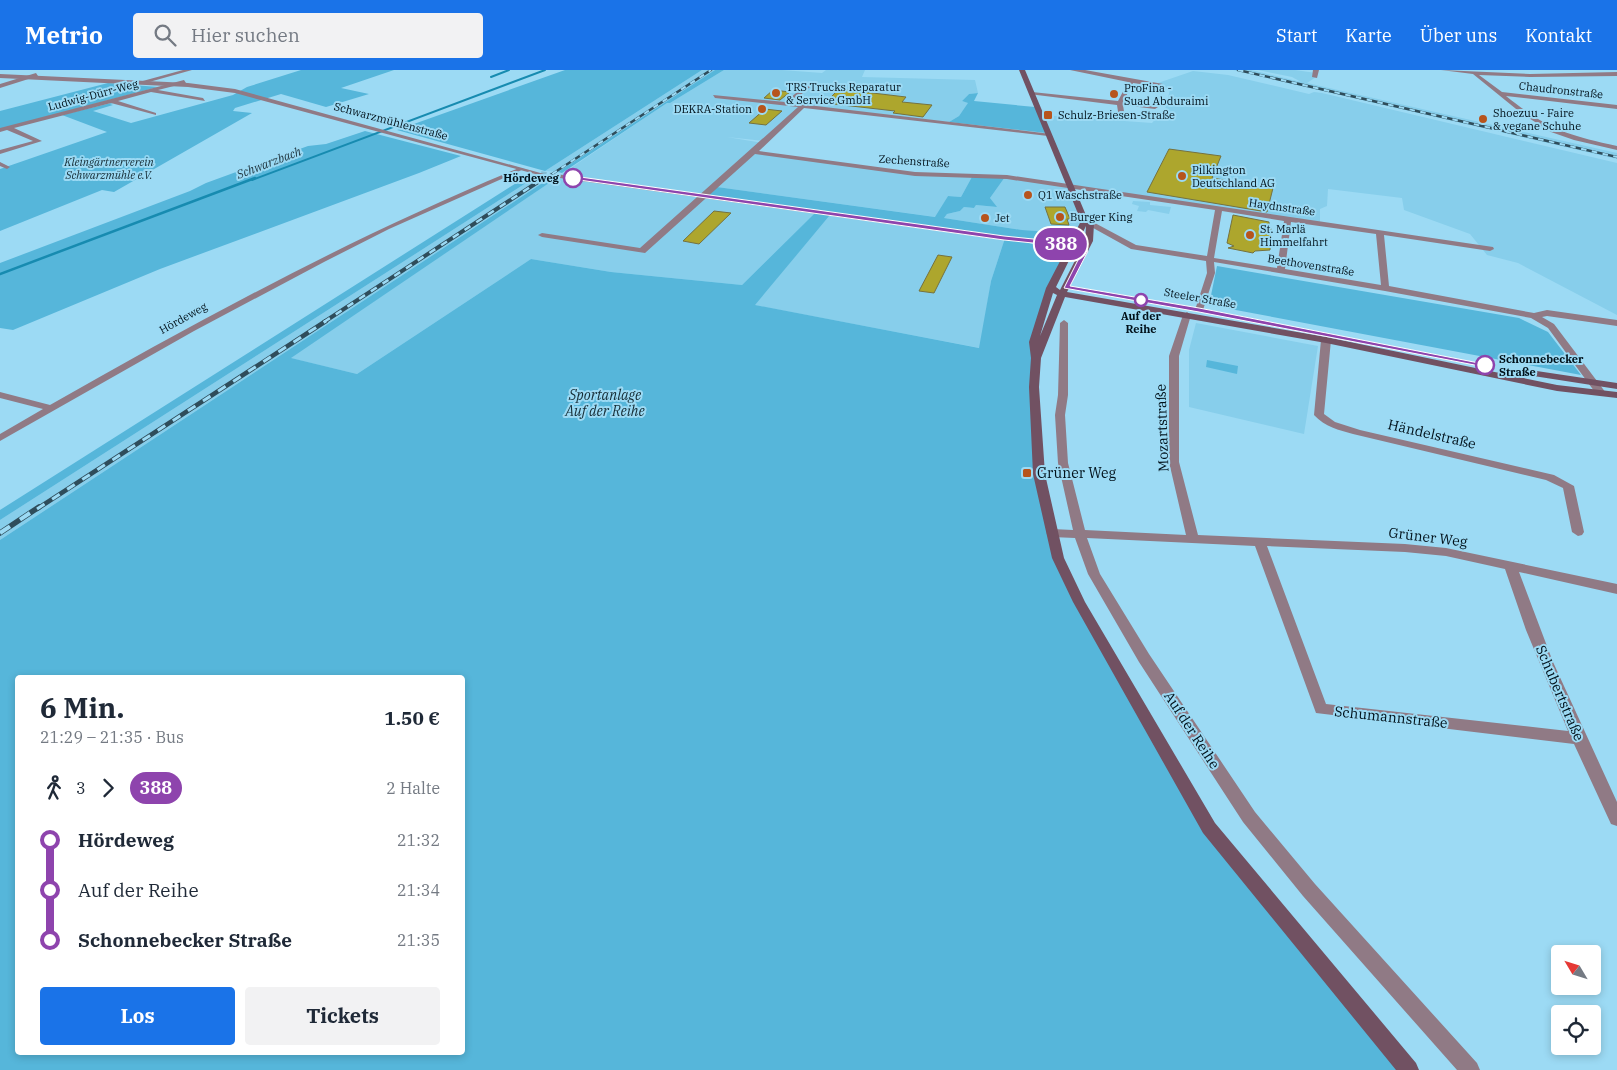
<!DOCTYPE html>
<html lang="de">
<head>
<meta charset="utf-8">
<style>
	body { margin:0; font-family:"IBM Plex Serif",serif; background:#f2f2f3; color:#1f2937; height:100vh; display:flex; flex-direction:column; font-size:19px; white-space:nowrap }
	* { box-sizing:border-box; margin:0 }
	p { font-size:16px; color:#747a83 }
	.icon { flex:none; width:28px; height:28px; fill:none; stroke:currentColor; stroke-width:2; stroke-linecap:round; stroke-linejoin:round }
	.map { position:relative; flex:1; overflow:hidden }
	.side { position:absolute; left:15px; top:605px; width:450px; height:380px; display:flex; flex-direction:column; background:#fff; border-radius:5px; box-shadow:0 2px 8px #0003 }
	.side>* { flex:none }
	.badge { padding:0 10px; border-radius:16px; font-size:18px; line-height:32px }
	.needle { width:32px; rotate:308deg }
	.controls { position:absolute; left:1551px; top:875px; display:grid; gap:10px }
	.controls a { display:grid; place-items:center; width:50px; height:50px; border-radius:5px; background:#fff; box-shadow:0 2px 8px #0003; font-size:25px }
	.map>.badge { position:absolute; translate:-50% -50%; box-shadow:0 0 0 2px #fff }
	.legs { display:flex; align-items:center; gap:8px; height:55px; padding:0 25px; font-size:16px }
	.legs p { margin-inline-start:auto }
	.overview { display:flex; align-items:center; justify-content:space-between; height:85px; padding:0 25px }
	h1 { font-size:28px; font-weight:800; line-height:38px }
	.action { display:flex; gap:10px; margin-top:auto; padding:10px 25px }
	.action a { flex:1; height:58px; border-radius:5px; background:#1a73e8; color:#fff; font-size:20px; font-weight:800; line-height:58px; text-align:center }
	.action a+a { background:#f2f2f3; color:#1f2937 }
	ul { padding:0 25px; list-style:none }
	li { display:flex; align-items:center; gap:18px; height:50px; font-size:19px }
	li i { display:grid; place-items:center; width:8px; height:100%; margin:0 6px; background:currentColor }
	li i::after { content:''; width:12px; height:12px; margin:-6px; border:4px solid; border-radius:50%; background:#fff }
	li p { margin-inline-start:auto }
	li:first-child i { background:linear-gradient(#0000 50%,currentColor 0) }
	li:last-child i { background:linear-gradient(currentColor 50%,#0000 0) }
	header { display:flex; align-items:center; gap:30px; box-sizing:border-box; height:70px; padding:0 25px; background:#1a73e8; color:#fff }
	header strong { font-size:24px }
	nav { display:flex; gap:28px; margin-inline-start:auto; font-size:18px }
	.search { width:350px; height:45px; background:#f2f2f3; display:flex; align-items:center; gap:12px; box-sizing:border-box; padding:0 18px; border-radius:5px; color:#747a83; font-size:19px }
	.map>svg:first-child { display:block }
</style>
</head>
<body>
<header>
<strong>Metrio</strong>
<div class="search"><svg class="icon" aria-label="search" viewBox="0 0 24 24"><circle cx="10" cy="10" r="6"/><path d="M15 15l6 6"/></svg>Hier suchen</div>
<nav><a>Start</a><a>Karte</a><a>Über uns</a><a>Kontakt</a></nav>
</header>
<div class="map">
<svg width="1617" height="1000" viewBox="0 0 1617 1000">
	<rect width="100%" height="100%" fill="#9cdaf4"/>
	<path fill="#87ceeb" d="M702,0H715L558,102L545,101Z
		M724,0H782L822,3L826,0H865L862,7L975,10L978,23L969,24L962,31L969,33L959,46L949,52L788,34L813,12L812,11L785,34L801,37L765,71L727,67L763,73L703,126L815,143L742,215L611,202L531,189L357,304L290,288L667,33H670Z
		M1233,0H1251L1301,12L1292,7L1258,0H1295L1316,3V7L1307,13L1617,83V89Z
		M1193,1L1228,5L1309,24L1314,22L1322,23L1617,93V245L1518,193L1487,185L1470,164L1404,140L1402,128L1328,119L1327,136L1320,139V153L1073,117L1042,45L1152,53L1166,37L1170,19L1155,14Z
		M755,83L915,104L973,105L961,127L948,126L936,147L717,117Z
		M537,106L550,108L0,470V450Z
		M1005,107L1070,117L1084,150L1080,158L1053,162L1022,160L944,148L947,144L960,141L964,137L974,138L976,135L996,137L990,128Z
		M1133,131L1150,132V135L1171,137L1169,144L1148,140L1146,142L1137,141L1139,136L1132,134Z
		M830,145L1005,168L991,211L980,278L754,235Z
		M1196,253L1318,276L1304,364L1189,337V280Z"/>
	<path fill="#56b6da" fill-rule="evenodd" d="M301,0H394L341,18L369,24L326,37L281,24L235,38L233,41L252,43L114,122L102,120L0,161V99L107,62L62,45L111,33H113L110,34L113,35L93,41L131,53L233,25L247,17Z
		M565,0H702L545,101L397,60Z
		M715,0H724L670,33H667L562,103L558,102Z
		M108,13L158,17L0,59V41Z
		M978,23L974,31L1035,37L1046,63L949,52L959,46L968,33L962,31L969,24Z
		M365,61L461,86L419,103L160,199L13,260L0,258V193L190,121L206,113L308,76L326,74Z
		M529,105L537,106L0,450V440Z
		M973,105L1005,107L990,128L997,137L976,135L974,138L964,137L960,141L947,144L944,148L1022,160L1053,162L1054,157L1080,158L1071,174L1003,167L708,125L717,117L935,147L948,126L961,127Z
		M550,108L555,109L291,288L357,304L531,189L611,202L742,215L815,143L830,145L755,235L979,278L991,211L1005,168L1067,181L1044,230L1032,317L1054,487L1168,694L1407,1000H0V470ZM18,608H462V982H18Z
		M1217,196L1519,248L1548,262L1581,305L1209,235Z
		M1207,290L1238,296L1237,304L1206,297Z"/>
	<g fill="none" stroke-linecap="round" stroke-linejoin="round">
		<path stroke="#178bb0" stroke-width="2" d="M491,7L509,0
			M252,110L545,0"/>
		<path stroke="#178bb0" stroke-width="2.5" d="M0,204L255,108"/>
	</g>
	<path fill="#ada62d" stroke="#75723f" d="M839,19L906,27L902,32L932,35L923,47L893,43L895,41L825,33Z
		M773,20L790,22L780,30L764,28Z
		M765,39L782,41L766,55L749,53Z
		M1169,79L1221,86L1212,108L1273,118L1267,142L1147,122Z
		M1045,137H1065L1070,149H1067L1069,155L1051,154Z
		M714,141L731,143L699,174L683,171Z
		M1233,145L1269,152V157L1271,158L1270,180L1255,181L1253,183L1228,178L1234,176L1227,173Z
		M938,185L952,187L934,223L919,221Z"/>
	<g fill="none" stroke-linecap="round" stroke-linejoin="round">
		<path stroke="#85bcd3" stroke-width="5.5" stroke-dasharray="5.5 3" stroke-linecap="butt" d="M541,104L555,106"/>
		<path fill="#907a85" fill-rule="evenodd" d="M183,0H192L142,14L139,12Z
			M1070,0H1085L1163,14L1161,17L1133,13L1123,32L1158,37L1155,39L1123,35L1125,48L1122,50L1119,48L1117,35L1029,24L1032,22L1118,31L1128,12Z
			M1313,0H1319L1317,8L1312,7Z
			M1441,0L1530,4L1617,2V6L1530,7L1479,5L1502,22L1617,35V39L1506,26C1547,59 1567,65 1617,76V80L1574,70L1551,62L1521,43L1473,4Z
			M36,3L38,6L0,18V14Z
			M184,10L186,13L158,20L203,28L205,31L151,22L118,31L156,43V45L111,33L14,58L42,71L0,84V80L33,71L7,60L0,62V58Z
			M811,11L816,12L791,33L1051,64L1048,66L804,38L759,81L915,102L1007,105L1493,177L1494,179L1490,181L1384,165L1389,216L1534,243L1547,240L1617,250V256L1547,246L1542,247L1554,254L1606,323L1605,325H1597L1548,258L1531,248L1385,221L1214,192L1215,203L1203,240L1196,242L1195,240L1207,203L1206,191L1131,179L1086,154L1093,152L1136,175L1207,186L1215,140L1007,109L915,106L755,84L645,183L542,167L538,165L542,163L640,178L798,37L715,28L713,25L785,32ZM1222,141L1284,151L1277,198L1214,188ZM1291,152L1376,164L1381,215L1285,199Z
			M0,92L10,97L7,99L0,96Z
			M519,98L524,99L389,159L324,192L194,261L0,371V364L43,339L0,328V322L50,335C203,248 356,165 519,98Z
			M1187,242L1191,245L1179,286V392L1198,465L1405,474L1446,478L1617,514V524L1519,502L1553,592L1617,732V756L1611,754L1574,674L1316,643L1255,476L1087,468L1100,504L1149,584L1255,742L1315,814L1477,993L1480,1000H1457L1303,826L1243,752L1139,592L1088,504L1075,468L1052,467L1046,463L1052,459L1073,460L1058,393L1055,345L1058,325L1060,253L1064,250L1068,253V325L1065,345L1068,393L1085,460L1186,465L1169,392V286L1183,245ZM1267,476L1405,482L1446,486L1505,499L1526,560L1568,661L1326,634Z
			M1326,267L1331,270L1324,344L1335,352L1360,360L1554,405L1574,416L1584,462L1582,465L1578,466L1572,462L1563,418L1546,410L1353,364C1339,360 1325,357 1314,345L1321,270Z"/>
		<path fill="#907a85" fill-rule="evenodd" d="M0,4L188,13L235,19L544,104L539,105L235,23L188,17L0,8Z
			M555,104L1004,166L1072,173L1089,181L1085,183L1070,177L1004,170L553,107V105Z"/>
		<path fill="#715162" fill-rule="evenodd" d="M1019,0H1025L1088,150L1094,154L1093,171L1067,222L1326,267L1557,315L1617,322V328L1557,321L1326,273L1065,227L1041,288L1039,317L1045,404L1064,488L1085,532L1215,753L1416,993L1419,1000H1396L1203,763L1073,532L1052,488L1033,404L1029,317L1031,288L1029,272L1046,218L1081,151ZM1086,156L1085,171L1060,220L1056,217ZM1053,223L1057,225L1040,266Z
			M1530,300L1617,313V319L1527,305L1525,303Z"/>
		<g stroke="#2f4d5b" stroke-width="2.5">
			<path id="rail-far3" d="M1238,0L1617,87
				M543,110L711,0"/>
		</g>
		<g stroke="#2f4d5b" stroke-width="4">
			<path id="rail-far2" d="M324,252L544,108"/>
		</g>
		<g stroke="#2f4d5b" stroke-width="4.5">
			<path id="rail-far1" d="M37,439L326,251"/>
		</g>
		<g stroke="#2f4d5b" stroke-width="5.5">
			<path id="rail" d="M0,463L39,437"/>
		</g>
		<use href="#rail-far3" stroke="#9cdaf4" stroke-width="2" stroke-dasharray="5.5" stroke-linecap="butt"/>
		<use href="#rail-far2" stroke="#9cdaf4" stroke-width="2.5" stroke-dasharray="7" stroke-linecap="butt"/>
		<use href="#rail-far1" stroke="#9cdaf4" stroke-width="3" stroke-dasharray="9" stroke-linecap="butt"/>
		<use href="#rail" stroke="#9cdaf4" stroke-width="4" stroke-dasharray="12" stroke-linecap="butt"/>
	</g>
	<path fill="#8e44ad" stroke="#fff" d="M573,106L1004,166L1072,173L1088,181L1070,216L1199,238L1489,295L1485,297L1199,242L1064,218L1082,182L1071,177L1004,170L572,109Z"/>
	<g fill="#b7541c" stroke="#9cdaf4" stroke-width="2">
		<circle cx="776" cy="23" r="5"/>
		<circle cx="1114" cy="24" r="5"/>
		<circle cx="762" cy="39" r="5"/>
		<rect x="1043" y="40" width="10" height="10" rx="2.5"/>
		<circle cx="1483" cy="49" r="5"/>
		<circle cx="1182" cy="106" r="5"/>
		<circle cx="1028" cy="125" r="5"/>
		<circle cx="1060" cy="147" r="5"/>
		<circle cx="985" cy="148" r="5"/>
		<circle cx="1250" cy="165" r="5"/>
		<rect x="1022" y="398" width="10" height="10" rx="2.5"/>
	</g>
	<g fill="#fff" stroke="#8e44ad" stroke-width="2.5">
		<circle cx="573" cy="108" r="9"/>
		<circle cx="1141" cy="230" r="6"/>
		<circle cx="1485" cy="295" r="9"/>
	</g>
	<g text-anchor="middle" stroke-width="4" stroke-linejoin="round" paint-order="stroke">
		<g font-size="11" fill="#00111a" stroke="#9cdaf4" text-anchor="start">
			<text x="786" y="21">TRS Trucks Reparatur<tspan x="786" dy="13">&amp; Service GmbH</tspan></text>
			<text x="1124" y="22">ProFina -<tspan x="1124" dy="13">Suad Abduraimi</tspan></text>
			<text x="752" y="43" text-anchor="end">DEKRA-Station</text>
			<text x="1493" y="47">Shoezuu - Faire<tspan x="1493" dy="13">&amp; vegane Schuhe</tspan></text>
			<text x="1058" y="49">Schulz-Briesen-Straße</text>
			<text x="1192" y="104">Pilkington<tspan x="1192" dy="13">Deutschland AG</tspan></text>
			<text x="1038" y="129">Q1 Waschstraße</text>
			<text x="1070" y="151">Burger King</text>
			<text x="995" y="152">Jet</text>
			<text x="1260" y="163">St. Marlä<tspan x="1260" dy="13">Himmelfahrt</tspan></text>
		</g>
		<g font-size="11" fill="#00111a" stroke="#9cdaf4">
			<text transform="translate(1561 20) rotate(6)" y="4">Chaudronstraße</text>
			<text transform="translate(93 25) rotate(-15)" y="4">Ludwig-Dürr-Weg</text>
			<text transform="translate(391 51) rotate(15)" y="4">Schwarzmühlenstraße</text>
			<text transform="translate(914 91) rotate(4)" y="4">Zechenstraße</text>
			<text transform="translate(1282 137) rotate(8)" y="4">Haydnstraße</text>
			<text transform="translate(1311 195) rotate(9)" y="4">Beethovenstraße</text>
			<text transform="translate(1200 228) rotate(10)" y="4">Steeler Straße</text>
			<text transform="translate(183 248) rotate(-29)" y="4">Hördeweg</text>
		</g>
		<g font-size="11" font-style="italic" fill="#162d36" stroke="#9cdaf4">
			<text x="109" y="96">Kleingärtnerverein<tspan x="109" dy="13">Schwarzmühle e.V.</tspan></text>
		</g>
		<g font-size="11" font-weight="bold" fill="#00111a" stroke="#9cdaf4" text-anchor="end">
			<text x="559" y="112">Hördeweg</text>
			<text x="1141" y="250" text-anchor="middle">Auf der<tspan x="1141" dy="13">Reihe</tspan></text>
			<text x="1499" y="293" text-anchor="start">Schonnebecker<tspan x="1499" dy="13">Straße</tspan></text>
		</g>
		<g font-size="12" font-style="italic" fill="#233a44" stroke="#9cdaf4">
			<text transform="translate(269 93) rotate(-21)" y="4">Schwarzbach</text>
		</g>
		<g font-size="14" font-style="italic" fill="#162d36" stroke="#9cdaf4">
			<text x="605" y="330">Sportanlage<tspan x="605" dy="16">Auf der Reihe</tspan></text>
		</g>
		<g font-size="14" fill="#00111a" stroke="#9cdaf4">
			<text transform="translate(1162 358) rotate(-92)" y="5">Mozartstraße</text>
			<text transform="translate(1432 364) rotate(13)" y="5">Händelstraße</text>
			<text transform="translate(1428 467) rotate(7)" y="5">Grüner Weg</text>
			<text transform="translate(1560 623) rotate(67)" y="5">Schubertstraße</text>
			<text transform="translate(1391 647) rotate(6)" y="5">Schumannstraße</text>
			<text transform="translate(1192 660) rotate(57)" y="5">Auf der Reihe</text>
		</g>
		<g font-size="14" fill="#00111a" stroke="#9cdaf4" text-anchor="start">
			<text x="1037" y="408">Grüner Weg</text>
		</g>
	</g>
</svg>
<div class="controls">
<a><svg class="needle" viewBox="-14 -14 28 28"><path d="M0-13l5 13h-10z" fill="#e53935"/><path d="M0 13l5-13h-10z" fill="#747a83"/></svg></a>
<a><svg class="icon" aria-label="locate" viewBox="0 0 24 24"><circle cx="12" cy="12" r="6"/><path d="M12 2v4M12 18v4M2 12h4M18 12h4"/></svg></a>
</div>
<b class="badge" style="left:1061px;top:174px;background:#8e44ad;color:#fff">388</b>
<section class="side">
<div class="overview"><div><h1>6 Min.</h1><p>21:29 – 21:35 · Bus</p></div><b>1.50 €</b></div>
<div class="legs"><svg class="icon" aria-label="walk" viewBox="0 0 24 24"><circle cx="13" cy="4" r="2"/><path d="M13 8l-2 6 4 7M11 14l-3 7M7 12l3-4h3l4 4"/></svg>3<svg class="icon" aria-label="forward" viewBox="0 0 24 24"><path d="M9 5l7 7-7 7"/></svg><b class="badge" style="background:#8e44ad;color:#fff">388</b><p>2 Halte</p></div>
<ul>
<li><i style="color:#8e44ad"></i><b>Hördeweg</b><p>21:32</p></li>
<li><i style="color:#8e44ad"></i><span>Auf der Reihe</span><p>21:34</p></li>
<li><i style="color:#8e44ad"></i><b>Schonnebecker Straße</b><p>21:35</p></li>
</ul>
<div class="action"><a>Los</a><a>Tickets</a></div>
</section>
</div>
</body>
</html>
